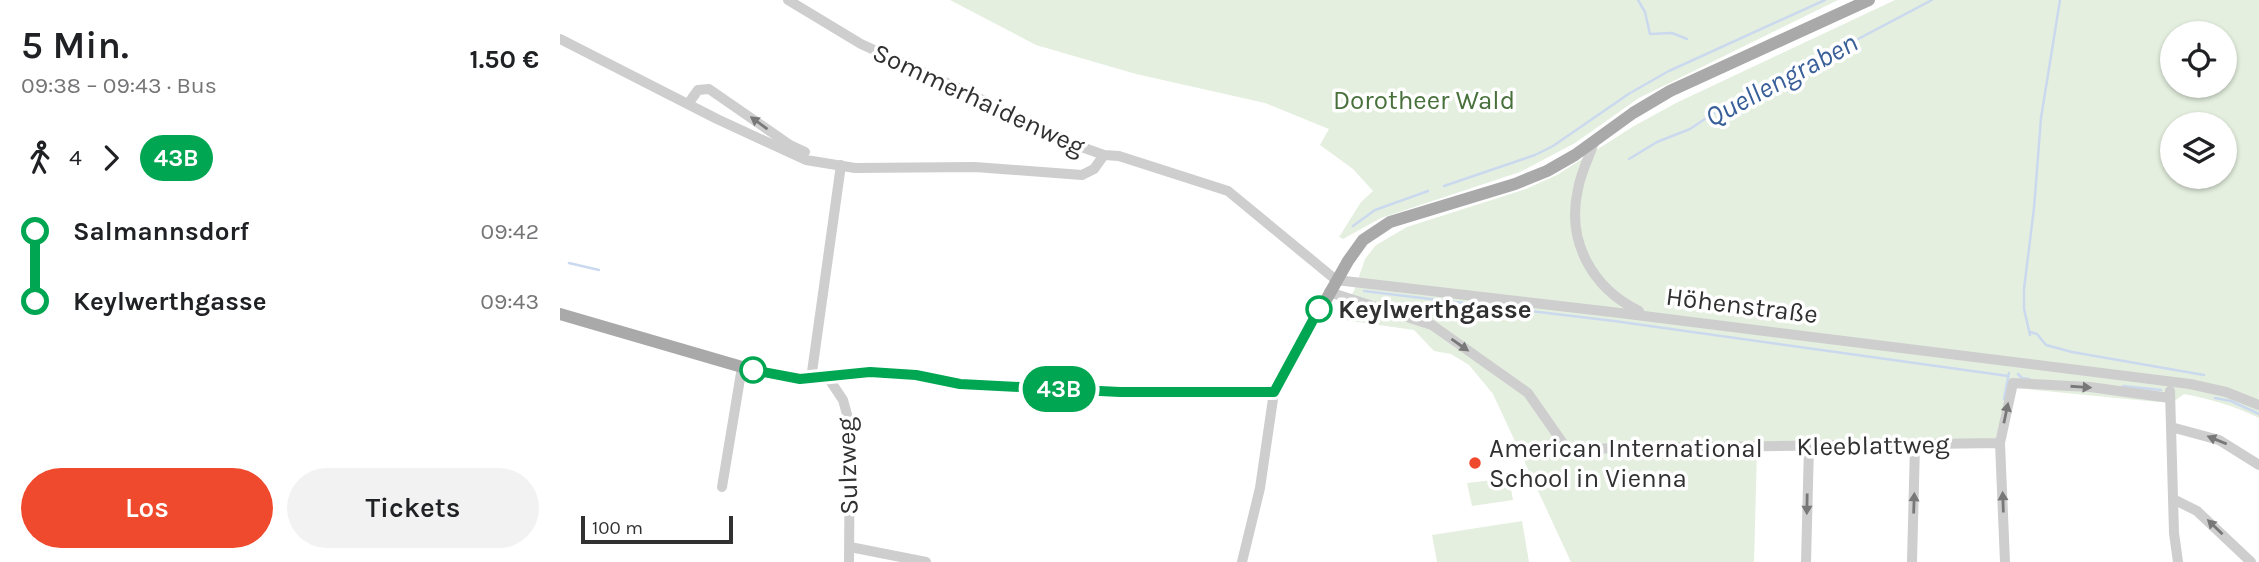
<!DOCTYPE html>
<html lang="de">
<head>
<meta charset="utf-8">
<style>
	body { margin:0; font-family:Karla,sans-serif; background:#f2f2f2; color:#202124; height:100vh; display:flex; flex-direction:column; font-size:26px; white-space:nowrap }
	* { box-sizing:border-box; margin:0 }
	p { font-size:23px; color:#757577 }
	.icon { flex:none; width:38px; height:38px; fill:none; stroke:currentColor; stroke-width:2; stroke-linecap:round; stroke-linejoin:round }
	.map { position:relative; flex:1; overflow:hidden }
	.sheet { display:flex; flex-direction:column; background:#fff; width:560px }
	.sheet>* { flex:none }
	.badge { padding:0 14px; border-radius:23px; font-size:24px; line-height:46px }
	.fabs { position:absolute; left:1600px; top:21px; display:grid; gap:14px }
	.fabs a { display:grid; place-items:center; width:77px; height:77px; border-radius:50%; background:#fff; box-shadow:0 2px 5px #0004; font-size:35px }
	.scale { position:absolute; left:21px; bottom:18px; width:152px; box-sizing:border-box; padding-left:7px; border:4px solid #313131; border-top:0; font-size:19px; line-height:24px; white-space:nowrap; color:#313131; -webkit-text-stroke:5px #fff; paint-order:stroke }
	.map>.badge { position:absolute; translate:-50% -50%; box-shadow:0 0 0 4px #fff }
	.legs { display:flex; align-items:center; gap:10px; height:77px; padding:0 21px; font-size:23px }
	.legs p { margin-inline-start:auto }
	.head { display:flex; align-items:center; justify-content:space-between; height:119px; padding:0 21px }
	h1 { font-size:38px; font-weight:600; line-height:52px }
	.primary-button { display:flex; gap:14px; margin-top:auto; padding:14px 21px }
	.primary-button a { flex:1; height:80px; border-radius:42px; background:#ef4a2d; color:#fff; font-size:28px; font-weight:600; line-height:80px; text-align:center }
	.primary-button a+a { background:#f2f2f2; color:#202124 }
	ul { padding:0 21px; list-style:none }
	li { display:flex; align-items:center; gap:24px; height:70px; font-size:26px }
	li i { display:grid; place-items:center; width:10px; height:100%; margin:0 9px; background:currentColor }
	li i::after { content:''; width:18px; height:18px; margin:-9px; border:5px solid; border-radius:50%; background:#fff }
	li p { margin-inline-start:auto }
	li:first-child i { background:linear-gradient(#0000 50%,currentColor 0) }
	li:last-child i { background:linear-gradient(currentColor 50%,#0000 0) }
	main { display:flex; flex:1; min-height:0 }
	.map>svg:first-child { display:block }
</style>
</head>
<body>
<main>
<section class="sheet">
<div class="head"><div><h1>5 Min.</h1><p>09:38 – 09:43 · Bus</p></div><b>1.50 €</b></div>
<div class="legs"><svg class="icon" aria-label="walk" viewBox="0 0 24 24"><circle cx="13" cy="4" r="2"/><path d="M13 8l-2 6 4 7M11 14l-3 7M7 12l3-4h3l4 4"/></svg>4<svg class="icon" aria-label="forward" viewBox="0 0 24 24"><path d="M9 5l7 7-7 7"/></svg><b class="badge" style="background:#00a651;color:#fff">43B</b></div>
<ul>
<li><i style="color:#00a651"></i><b>Salmannsdorf</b><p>09:42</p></li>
<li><i style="color:#00a651"></i><b>Keylwerthgasse</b><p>09:43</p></li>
</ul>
<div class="primary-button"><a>Los</a><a>Tickets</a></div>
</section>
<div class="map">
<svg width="1699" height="562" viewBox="0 0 1699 562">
	<rect width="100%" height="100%" fill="#fff"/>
	<path fill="#e4efdf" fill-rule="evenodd" d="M390,0H1278L1079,98L1015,143L960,172L821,218L783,239L779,237L801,202L813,191L793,169L760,145L769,129L705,103L576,74L476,45Z
		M1335,0H1699V418C1675,406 1651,399 1624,394L1616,400L1598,402L1455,388L1443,447L1197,450L1194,562H1011L933,394L909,365L891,354L874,351L854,330L777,319L794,291L805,259L816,245L847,227L966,189L997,175L1074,126L1116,103ZM1612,33H1664V86H1612ZM1612,124H1664V177H1612Z
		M949,478L953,500L912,506L907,483Z
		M962,521L969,562H877L872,535Z"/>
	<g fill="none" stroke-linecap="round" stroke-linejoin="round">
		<path stroke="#cbd9ef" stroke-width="2.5" d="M1078,0L1085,12L1090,34L1112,33L1127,39
			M1109,71L1265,0
			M1072,92L1107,72
			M1069,159L1097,142L1130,129L1154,113L1179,102L1372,0
			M884,186L975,155L993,146L1070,93
			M793,226L815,210L868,191
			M9,263L39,270
			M804,291L1054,321L1448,376
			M1470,332L1477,334L1486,345L1512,352L1644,375
			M1470,335L1464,309V289L1474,208L1481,118L1500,0
			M1458,374L1462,378L1469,379
			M1563,386L1601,390
			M1655,398L1671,401L1699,414
			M1444,399L1449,373"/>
		<path stroke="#cecece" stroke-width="10" d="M228,0L301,44L407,92L499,139L544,155L559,156L668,191L776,280L1060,313L1630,384L1666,392L1699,405
			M0,39L157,119L246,160L295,168L415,167L522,175L534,169L544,155
			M128,104L138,90L149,89L230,145L245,152
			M1034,142C1029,158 1021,172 1018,189C1006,241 1032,288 1079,311
			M769,292L872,325L968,393L1007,449L1440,443
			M267,376L283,400L290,425L289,562
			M251,379L281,165
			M1610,391L1614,533L1618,562
			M1611,427L1659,440L1699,465
			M162,487L182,367
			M1613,499L1637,511L1691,562
			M290,547L366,562
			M682,562L700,488L714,392
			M1246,562L1249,446
			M1352,562L1355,445
			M1445,562L1440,443L1453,383L1530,387L1610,398"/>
		<path stroke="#a9a9a9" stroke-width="12" d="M0,314L182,367L235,379L289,373L323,372L356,375L400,384L560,392H714L788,261L803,240L830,222L955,184L987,171L1015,155L1073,113L1110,91L1309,0"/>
	</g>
	<defs><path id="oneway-solid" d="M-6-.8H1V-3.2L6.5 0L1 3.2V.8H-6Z" transform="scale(1.75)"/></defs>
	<g fill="#787878">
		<use href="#oneway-solid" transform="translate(199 123) rotate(-144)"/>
		<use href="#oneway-solid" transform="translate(900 345) rotate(35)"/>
		<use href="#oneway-solid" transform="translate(1521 387) rotate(4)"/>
		<use href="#oneway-solid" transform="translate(1446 413) rotate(-78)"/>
		<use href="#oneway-solid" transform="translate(1657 440) rotate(-158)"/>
		<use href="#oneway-solid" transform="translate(1443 502) rotate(-92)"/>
		<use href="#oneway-solid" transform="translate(1354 503) rotate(-88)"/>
		<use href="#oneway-solid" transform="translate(1247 504) rotate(91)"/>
		<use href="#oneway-solid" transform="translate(1655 527) rotate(-136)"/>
	</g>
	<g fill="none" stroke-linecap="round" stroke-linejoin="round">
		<g stroke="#fff" stroke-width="16">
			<path id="line-1" d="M193,370L240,379L310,372L356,375L400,384L560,392H714L759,309"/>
		</g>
		<use href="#line-1" stroke="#00a651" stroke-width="10"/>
	</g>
	<g fill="#fff" stroke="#00a651" stroke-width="3.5">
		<circle cx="759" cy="309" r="12"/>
		<circle cx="193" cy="370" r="12"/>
	</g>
	<circle fill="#ef4a2d" stroke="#fff" stroke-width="2.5" cx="915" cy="463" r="7"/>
	<g text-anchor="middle" stroke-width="7" stroke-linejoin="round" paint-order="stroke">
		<g font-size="26" fill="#313131" stroke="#fff">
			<text transform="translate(419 99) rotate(25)" y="9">Sommerhaidenweg</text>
			<text transform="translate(1182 305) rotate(7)" y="9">Höhenstraße</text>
			<text transform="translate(1313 445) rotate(-1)" y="9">Kleeblattweg</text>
			<text transform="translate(287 466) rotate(-92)" y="9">Sulzweg</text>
		</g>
		<g font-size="26" fill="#48703b" stroke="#fff">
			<text x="864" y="109">Dorotheer Wald</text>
		</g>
		<g font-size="26" font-weight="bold" fill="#313131" stroke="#fff" text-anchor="start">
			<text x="778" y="318">Keylwerthgasse</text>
		</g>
		<g font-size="26" fill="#313131" stroke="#fff" text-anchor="start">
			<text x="929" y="457">American International<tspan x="929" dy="30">School in Vienna</tspan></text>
		</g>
		<g font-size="28" font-style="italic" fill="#395f99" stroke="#fff">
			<text transform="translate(1221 79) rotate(-28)" y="10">Quellengraben</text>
		</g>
	</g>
</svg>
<div class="fabs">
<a><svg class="icon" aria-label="locate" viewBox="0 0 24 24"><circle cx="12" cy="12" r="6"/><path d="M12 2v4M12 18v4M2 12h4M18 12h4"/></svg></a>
<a><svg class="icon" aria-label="layers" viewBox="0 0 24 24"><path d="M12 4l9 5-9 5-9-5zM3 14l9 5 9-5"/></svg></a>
</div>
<div class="scale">100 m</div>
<b class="badge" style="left:499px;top:389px;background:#00a651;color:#fff">43B</b>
</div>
</main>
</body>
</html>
